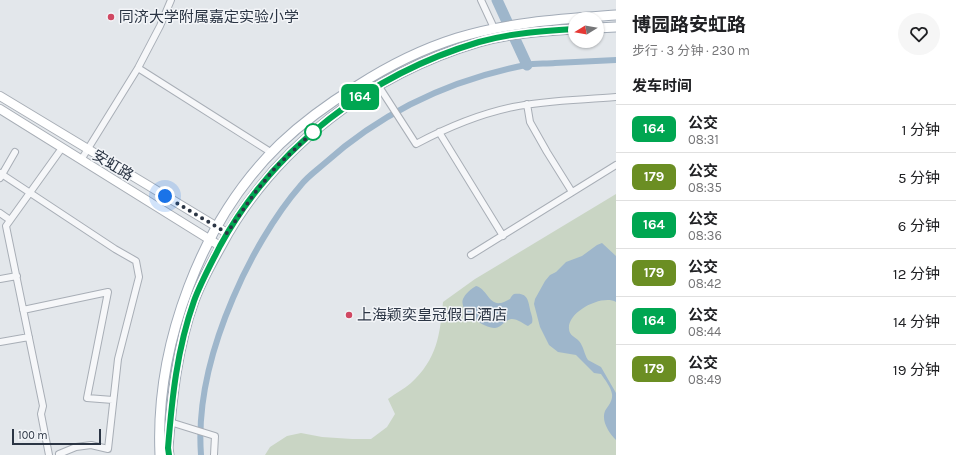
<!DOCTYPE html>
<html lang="zh">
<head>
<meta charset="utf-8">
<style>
	body { margin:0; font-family:Karla,"Noto Sans SC",sans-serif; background:#f6f6f6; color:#202124; height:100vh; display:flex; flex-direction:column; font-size:15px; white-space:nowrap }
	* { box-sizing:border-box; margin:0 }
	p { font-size:13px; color:#757577 }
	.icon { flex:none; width:22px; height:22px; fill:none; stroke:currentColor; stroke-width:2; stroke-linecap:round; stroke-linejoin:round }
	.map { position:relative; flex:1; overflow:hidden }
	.drawer { display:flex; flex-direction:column; background:#fff; width:340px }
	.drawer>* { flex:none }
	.badge { padding:0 8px; border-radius:6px; font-size:14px; line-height:26px }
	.needle { width:26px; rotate:259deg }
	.fabs { position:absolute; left:568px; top:12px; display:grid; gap:8px }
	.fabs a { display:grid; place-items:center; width:36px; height:36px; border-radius:50%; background:#fff; box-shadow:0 1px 3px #0004; font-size:20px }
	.scale { position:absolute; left:12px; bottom:10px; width:89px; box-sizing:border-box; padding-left:4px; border:2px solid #2b3544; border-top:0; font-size:11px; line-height:14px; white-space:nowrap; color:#2b3544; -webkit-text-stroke:3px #f3f5f8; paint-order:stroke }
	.you { position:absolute; width:20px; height:20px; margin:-10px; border:3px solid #fff; border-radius:50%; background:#1a73e8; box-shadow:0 0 0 6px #1a73e833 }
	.map>.badge { position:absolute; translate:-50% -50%; box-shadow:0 0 0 2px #fff }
	h2 { padding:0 16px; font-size:15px; line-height:36px }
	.round { display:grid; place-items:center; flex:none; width:42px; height:42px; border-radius:21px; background:#f6f6f6 }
	.summary { display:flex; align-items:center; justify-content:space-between; height:68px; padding:0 16px }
	h1 { font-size:19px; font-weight:700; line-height:30px }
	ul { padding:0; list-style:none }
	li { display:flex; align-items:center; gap:12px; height:48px; padding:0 16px; border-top:1px solid #e0e0e0 }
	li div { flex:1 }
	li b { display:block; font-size:15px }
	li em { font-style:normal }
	li .badge { min-width:44px; font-weight:700; text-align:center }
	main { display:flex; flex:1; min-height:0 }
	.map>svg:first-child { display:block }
</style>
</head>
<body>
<main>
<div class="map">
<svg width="616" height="455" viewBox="0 0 616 455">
	<rect width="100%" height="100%" fill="#e3e7eb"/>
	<path fill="#c9d5c4" d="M616,194V455H265L270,447L287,436L301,433L322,437L352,439H371L387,427L395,414L388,399C396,393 404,389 411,383C437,359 440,335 443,302L475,279Z"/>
	<path fill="#9eb6cb" d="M602,243L616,256V302C602,294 567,312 569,329C569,335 575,337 579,341C584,347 584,354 588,360L601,367L616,393V440C609,433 601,421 605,411C608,406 613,401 612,394C611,387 605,380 601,374L594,373L576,355L558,352L549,345L540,327L534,304L535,299L545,281L550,275L556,272L566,262L582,256L597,245Z
		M476,286C488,289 489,308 504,302C506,301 508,300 510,299C511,297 512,295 514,294C529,292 528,302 531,313C532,317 533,319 532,323L528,326C524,324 516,318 511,319C505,320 502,327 495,328C485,329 458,311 463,299C465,294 471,289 476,286Z"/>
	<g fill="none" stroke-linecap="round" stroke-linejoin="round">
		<path stroke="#9eb6cb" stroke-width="6" d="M201,455C197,401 212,347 233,298C249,260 274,216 301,185C307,177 317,170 325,163C382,112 450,80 526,65C535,63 545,64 555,63C575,62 596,61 616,60"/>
		<path stroke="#9eb6cb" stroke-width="11" d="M497,0L527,65"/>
		<g stroke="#a8aeb6" stroke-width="8">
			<path id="street" d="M481,0L494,28
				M138,68L272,153
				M378,85L416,144C446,128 479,114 513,107C546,100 582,100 616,97
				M527,104L530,122L547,152L572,192
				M439,132L503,236
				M81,160L138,68L160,26L171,0
				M0,173L115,249L136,261L139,277L118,359L108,449L91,445L76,447L59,454
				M0,178L15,152
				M0,213L10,220
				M471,255L616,165
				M0,279L17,276
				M23,310L108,292L87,398L113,400
				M0,342L29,337
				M170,422L215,436L214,455
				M49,455L41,414L43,406L6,226L62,148"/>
		</g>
		<g stroke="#a8aeb6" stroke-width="10">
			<path id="secondary" d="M0,96L227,233
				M0,109L220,246"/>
		</g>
		<g stroke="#a2abb7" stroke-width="11">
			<path id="primary" d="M597,28L616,27
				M160,455C155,346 201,220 280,144C303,122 331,102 357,86C388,66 422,49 457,38C509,22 562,19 616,15
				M169,455L168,448C172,398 177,348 194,301C201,281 211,264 221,246C274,147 371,74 479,42C510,33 543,31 575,29"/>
		</g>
		<use href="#street" stroke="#f6f7f9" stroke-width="6"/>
		<use href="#secondary" stroke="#fff" stroke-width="8"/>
		<use href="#primary" stroke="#fff" stroke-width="9"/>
	</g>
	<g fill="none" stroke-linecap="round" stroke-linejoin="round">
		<g stroke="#fff" stroke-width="9">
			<path id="line" d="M169,455L168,448C172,398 177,349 194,301C201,282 211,264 220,246C274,147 371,74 479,42C510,33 543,31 575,29"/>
		</g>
		<use href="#line" stroke="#00a651" stroke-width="6"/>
		<path stroke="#2b3544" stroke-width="4" stroke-dasharray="0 7.2" d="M165,196L227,233L254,194L276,167L313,132"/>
	</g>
	<g fill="#d04862" stroke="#f3f5f8" stroke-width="1.5">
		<circle cx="111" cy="17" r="4"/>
		<circle cx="349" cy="315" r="4"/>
	</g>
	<circle fill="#fff" stroke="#00a651" stroke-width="2" cx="313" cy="132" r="8"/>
	<g text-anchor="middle" stroke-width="3" stroke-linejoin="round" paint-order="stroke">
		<g font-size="15" fill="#2b3544" stroke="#f3f5f8" text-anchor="start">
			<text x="119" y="22">同济大学附属嘉定实验小学</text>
			<text x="357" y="320">上海颖奕皇冠假日酒店</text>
		</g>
		<g font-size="15" fill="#2b3544" stroke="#f3f5f8">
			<text transform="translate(113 165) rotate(31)" y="5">安虹路</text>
		</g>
	</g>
</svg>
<div class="fabs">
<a><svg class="needle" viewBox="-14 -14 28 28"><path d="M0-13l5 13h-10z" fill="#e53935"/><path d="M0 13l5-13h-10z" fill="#757577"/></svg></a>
</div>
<div class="scale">100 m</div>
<div class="you" style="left:165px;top:196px"></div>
<b class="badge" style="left:360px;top:97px;background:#00a651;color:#fff">164</b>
</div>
<section class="drawer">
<div class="summary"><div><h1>博园路安虹路</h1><p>步行 · 3 分钟 · 230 m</p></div><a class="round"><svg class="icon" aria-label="heart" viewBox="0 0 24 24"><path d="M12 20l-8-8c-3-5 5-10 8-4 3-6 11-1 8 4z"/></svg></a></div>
<h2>发车时间</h2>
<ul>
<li><span class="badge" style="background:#00a651;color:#fff">164</span><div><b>公交</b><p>08:31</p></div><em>1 分钟</em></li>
<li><span class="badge" style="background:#6b8e23;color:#fff">179</span><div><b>公交</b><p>08:35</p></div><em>5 分钟</em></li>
<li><span class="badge" style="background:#00a651;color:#fff">164</span><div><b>公交</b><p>08:36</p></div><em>6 分钟</em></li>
<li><span class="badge" style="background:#6b8e23;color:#fff">179</span><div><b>公交</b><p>08:42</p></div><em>12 分钟</em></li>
<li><span class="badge" style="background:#00a651;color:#fff">164</span><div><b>公交</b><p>08:44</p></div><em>14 分钟</em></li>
<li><span class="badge" style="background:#6b8e23;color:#fff">179</span><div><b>公交</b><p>08:49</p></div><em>19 分钟</em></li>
</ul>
</section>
</main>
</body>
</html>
